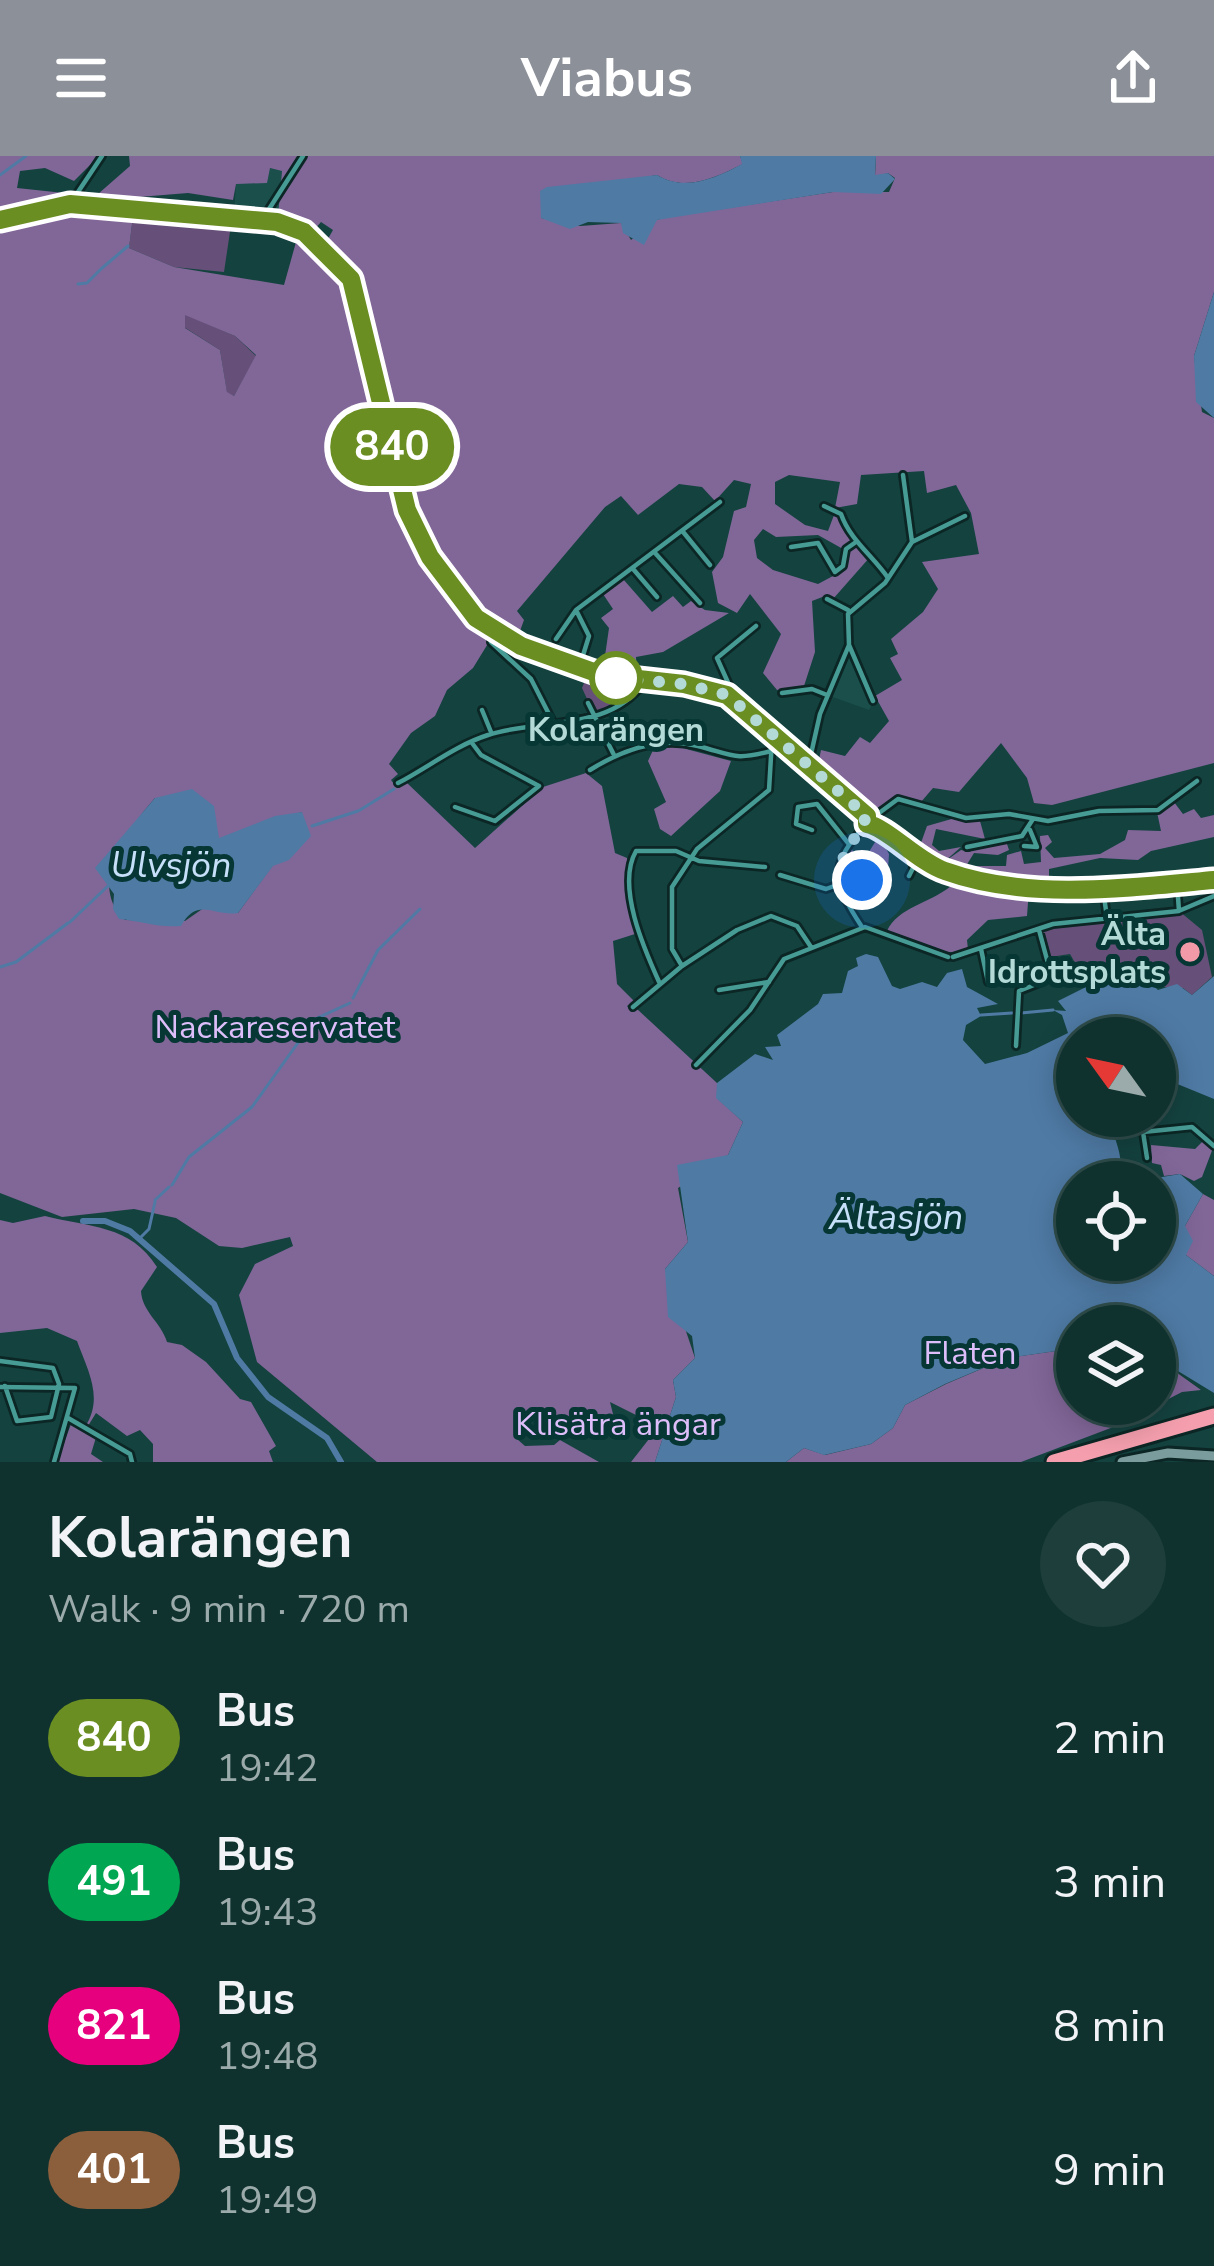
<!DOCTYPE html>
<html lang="en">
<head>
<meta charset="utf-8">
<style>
	body { margin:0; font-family:"Nunito Sans",sans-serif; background:#1d3e3b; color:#f1f3f6; height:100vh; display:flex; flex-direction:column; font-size:45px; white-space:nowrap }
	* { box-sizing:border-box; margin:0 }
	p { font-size:39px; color:#9baaaa }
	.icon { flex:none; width:66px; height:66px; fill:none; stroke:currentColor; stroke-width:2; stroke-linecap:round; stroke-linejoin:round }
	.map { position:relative; height:1306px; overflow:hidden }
	.sheet { display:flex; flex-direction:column; background:#0f322f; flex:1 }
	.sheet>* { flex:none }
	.badge { padding:0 24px; border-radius:39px; font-size:42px; line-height:78px }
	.needle { width:78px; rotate:303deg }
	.fabs { position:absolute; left:1056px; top:861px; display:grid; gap:24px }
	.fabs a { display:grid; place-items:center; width:120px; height:120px; border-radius:50%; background:#0f322f; box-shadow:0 6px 30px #0003,0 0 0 3px #2f4d4b; font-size:60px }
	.you { position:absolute; width:60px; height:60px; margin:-30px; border:9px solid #fff; border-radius:50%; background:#1a73e8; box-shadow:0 0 0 18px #1a73e833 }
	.map>.badge { position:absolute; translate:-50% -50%; box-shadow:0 0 0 6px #fff }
	.round { display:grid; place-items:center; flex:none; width:126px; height:126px; border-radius:63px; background:#1d3e3b }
	.overview { display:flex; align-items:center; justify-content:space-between; height:204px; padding:0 48px }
	h1 { font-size:57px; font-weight:700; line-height:90px }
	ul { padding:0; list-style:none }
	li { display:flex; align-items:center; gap:36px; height:144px; padding:0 48px }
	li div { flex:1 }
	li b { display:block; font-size:45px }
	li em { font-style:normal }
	li .badge { min-width:132px; font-weight:700; text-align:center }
	header { display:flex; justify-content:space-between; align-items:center; height:156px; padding:0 48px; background:#8c9099; color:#fff; font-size:54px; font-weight:700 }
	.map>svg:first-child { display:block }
</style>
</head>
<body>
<header><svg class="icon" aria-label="menu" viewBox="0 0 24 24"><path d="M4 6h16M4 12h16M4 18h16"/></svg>Viabus<svg class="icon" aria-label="share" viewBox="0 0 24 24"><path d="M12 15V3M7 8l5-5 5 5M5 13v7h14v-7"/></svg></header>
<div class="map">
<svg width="1214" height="1306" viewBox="0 0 1214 1306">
	<rect width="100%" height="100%" fill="#14423f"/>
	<path fill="#1a4f4b" d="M270,12L282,15L278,63L234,58L236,28Z
		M851,492L872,548L869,554L830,540Z"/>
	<path fill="#665079" d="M133,60L231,69L224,116L174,111L129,92Z
		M185,158L235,180L256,200L234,240L227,237L220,194L184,171Z
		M588,517L636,527L637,532L622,534L619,544L594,558L582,532Z
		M1179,755L1202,774L1212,821L1192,839L1183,832C1148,835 1121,806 1090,833L1070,798L1050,801L1042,772Z"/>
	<path fill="#816698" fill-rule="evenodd" d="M0,0H99L74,25L45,12L20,15L17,32L64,37L0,60Z
		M129,0H740L743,8C716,21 686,37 657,19L594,30L541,62L580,70L621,67L631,84L656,64L669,61L833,36H889L895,22L888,17L875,21L876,0H1214V136L1194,200L1202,256L1214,262V607L1052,649L1034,647L1027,622L1001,587L959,636L933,632L921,646L895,641L874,654L818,609L821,594L845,600L860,581L870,587L889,565L875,540L902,524L890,502L898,498L891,483L923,456L938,433L922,406L979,398L971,357L956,329L927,337L924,315L861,319L857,348L835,352L840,326L789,319L775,326V348L805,369L828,375L834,359L839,361L852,387L843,393L818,379L776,381L763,373L754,384L757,402L773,414L818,428L846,413L847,397L856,390L870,401L833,443L825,440L812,445L815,496L804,530L777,534L763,517L781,478L750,438L737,457L718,447L712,416L723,401L734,355L746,351L751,328L734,324L715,345L702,331L679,328L638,359L621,340L605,351L517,455L524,464L516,486C413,412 401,322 373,206C361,157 357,127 325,88L333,74L321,66L313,75L278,60L282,15L270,12L267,27L236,28L233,44L188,37L90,45L130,10Z
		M75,54L133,60L129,92L174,111L284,129L298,79L324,98L346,130L400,356C418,398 451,458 492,481L473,512L447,534L435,560L411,577L389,608L398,618L391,624L397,632L406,626L475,692L543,631L586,617L602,630L615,697L627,702L635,778L613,785L617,828L634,845L627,850L631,856L637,853L717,927V942L743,966L728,999L678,1032L688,1086L665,1113L695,1202L673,1224L676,1241L655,1306H631L649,1283L644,1263L610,1246L613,1258L604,1264L576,1255L563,1266L535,1261L517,1283L525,1290L554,1289L560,1284L599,1306H377L257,1206L239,1139L255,1108L293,1090L290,1081L242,1092L219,1090L176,1062L134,1053L62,1061L0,1037V74L26,62ZM185,159L235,180L256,199L234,240L227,236L220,194L185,172ZM155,642L219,683L302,656L285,702L273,709L238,757L208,749L185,765L125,764C86,728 128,673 155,642Z
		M623,423L652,456L673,440L683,451L691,445L705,454L729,457L663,496L636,501L637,520L603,514L609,472L601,462L613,453L603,438Z
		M675,590L731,605L720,635L671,680L660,673L654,653L666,646L648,605L654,592Z
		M1174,646L1183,658L1194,653L1201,662L1214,659V681L1151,695L1138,704L1100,702L1049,713V727L983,721L917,698L927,670L955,662L980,665L985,683L936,673L932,689L939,695L961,691L944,706L961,694L970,696L976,688H1007L1009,694L998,699L974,697L966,710H1006L1007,699L1021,695L1024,708L1041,706L1040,680L1048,679L1052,686L1045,692L1054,702L1100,698L1125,684L1128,674L1161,675L1157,656Z
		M879,680L889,698L888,713L861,722L847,707L845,695L850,688L855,701L865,702Z
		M951,730L977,738L979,730L1029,733L1027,760L988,764L967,784L968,794C936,801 915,789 887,775C898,751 929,748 951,730Z
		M1204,984L1213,992L1202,1021L1194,1025L1180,1018L1164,1020L1161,1009L1152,1007L1151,989L1195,993Z
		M1203,1038L1214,1044V1120L1186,1099L1185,1070Z
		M45,1060C89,1071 131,1069 157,1111L141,1135C142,1156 161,1166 167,1186L182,1189L206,1206L240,1243L251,1246L276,1290L269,1295L273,1306H153V1288L140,1274L127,1280L96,1257L88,1270L97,1278L91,1298L103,1306H57L71,1268L85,1271C104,1242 88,1215 77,1185L47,1172L0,1177V1064L13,1067Z
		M1077,1192V1248H1155V1201L1201,1234L1182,1236L1116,1270L1021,1306H786L804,1292L825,1299L871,1288L893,1272L905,1249L946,1228L1007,1202Z"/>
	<path fill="#4f7aa4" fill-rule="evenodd" d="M740,0H876L875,19L888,17L895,23L881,38L833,36L657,64L644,89L623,77L621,67L588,66L570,73L541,62L540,35L547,31L657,19C685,36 716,22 742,8Z
		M1214,136V262L1196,246L1194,200Z
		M192,633L214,650L219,682L275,660L302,656L311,680L289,704L273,710L238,757C213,761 198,740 181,770C158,772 141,765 119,763L113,753L114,738L95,712L155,642Z
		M866,798L878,801L892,830L900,833L922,826L937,831L947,817L962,813L967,831L998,848L977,852L981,860L966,869L963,884L985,908L1027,897L1068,877L1062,859L1053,854L1066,855L1058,845L1100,824L1143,820L1158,834L1177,828L1192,839L1214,820V943L1170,925L1155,932V882H1077V960H1129L1123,969L1112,968C1113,983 1125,1000 1119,1019L1150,1023L1180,1018L1203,1038L1185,1070L1193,1085L1186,1099L1214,1120V1237L1155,1201V1170H1077V1192L1007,1202L945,1228L905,1249L893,1272L871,1288L824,1299L804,1292L786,1306H655L676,1241L673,1224L695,1202L692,1180L668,1161L665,1113L688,1086L677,1009L728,999L743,966L716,942L717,927L755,898L773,904L765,891L781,890L777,879L818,848L823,838L842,837L848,815L858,810L856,802ZM1077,1026H1155V1104H1077Z"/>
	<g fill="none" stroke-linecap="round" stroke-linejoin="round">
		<path stroke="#4f7aa4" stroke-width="3" d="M0,19L26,0
			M101,113L128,90
			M78,128L87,127L100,114
			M360,654L394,633
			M312,670L358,655
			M70,766L109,729
			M0,811L16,806L68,767
			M353,842L378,794L420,753
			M1021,857L1053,854
			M981,859L1012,857
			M172,1029L189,1001L252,951L315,863L350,847
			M155,1044L169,1031
			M139,1083L149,1073L155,1046"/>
		<path stroke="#4f7aa4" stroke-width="6" d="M83,1065H105L130,1075L214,1148L237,1202L268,1241L327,1282L341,1306"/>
		<g stroke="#0b2624" stroke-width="10">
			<path id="street" d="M70,48L102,0
				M262,64L303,0
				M824,350L841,358C850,384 873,400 888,422
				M684,377L710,409
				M912,386L965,360
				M791,391L818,387L835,416L843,410L846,393L856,386
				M656,398L700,447
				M634,414L657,441
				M827,443L848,454
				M556,483L576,454
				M491,486L531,523L553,566
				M849,489L873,545
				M580,509L589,480L576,454L720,346
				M782,537L812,533L827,539
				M727,539L730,531L717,502L756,470
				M588,547L614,599
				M482,554L491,576
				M809,607L820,558L849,489L848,458L885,427L912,386L903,319
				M590,614C622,594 660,580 698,590C733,599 734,605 771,595
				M398,627C429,611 454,590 488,579C539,562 611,576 644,526
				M455,651L495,665L539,630L481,599L472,587
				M875,660L898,643L966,662L1009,658L1048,665L1099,655L1158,654L1197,625
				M812,674L796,668L798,651L817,648L848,687
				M1024,690L1037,691L1030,674
				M967,691L1022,680L1033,663
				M840,708L862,724
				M780,719L826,733L837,729
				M838,720L853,731
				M909,720L914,710
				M1104,740L1107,762
				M1181,754L1214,740
				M862,771C833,727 828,707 867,668
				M981,793L988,826
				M953,801L1053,768L1179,755L1177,727
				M682,810L737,774L771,760L797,770L811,791
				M660,828C644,793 616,730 636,695H676L699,705L765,711
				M719,834L769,826
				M633,851L682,810L672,793V731L697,693L769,634L772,584
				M1016,890L1019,835L1039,827L1049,811L1039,774
				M696,909L750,854L784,803L865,771L948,801
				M1147,1002L1143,976L1192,971L1214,990
				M0,1205L53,1212L59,1228L51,1261L17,1265L5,1230
				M0,1231L75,1232L54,1306
				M68,1262L130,1298L132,1306"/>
		</g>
		<g stroke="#0b2624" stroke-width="15">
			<path id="secondary" d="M0,64L70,48L277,66L304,76L351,123L407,354L430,401L476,462L521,490L602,519L695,529L727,539L867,660V668C887,671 918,706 945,715C1027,746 1128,731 1214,724
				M1122,1306L1168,1297L1214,1300"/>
		</g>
		<g stroke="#0b2624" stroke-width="21">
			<path id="highway" d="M1054,1306L1214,1260"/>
		</g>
		<use href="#street" stroke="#479b95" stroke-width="4.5"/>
		<use href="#secondary" stroke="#7b9c9c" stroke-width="9"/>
		<use href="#highway" stroke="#f59fae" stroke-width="15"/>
	</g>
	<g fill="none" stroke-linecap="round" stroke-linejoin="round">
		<g stroke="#fff" stroke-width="27">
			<path id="line" d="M0,64L70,48L277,66L304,76L351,123L407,354L430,401L476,462L521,490L602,519L684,528L727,539L867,660V668C887,671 918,706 945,715C1028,745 1128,732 1214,724"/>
		</g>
		<use href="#line" stroke="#6b8e23" stroke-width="18"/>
		<path stroke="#b3dad6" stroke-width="12" stroke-dasharray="0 21.6" d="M616,522L684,528L727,539L867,660L840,708L862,724"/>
	</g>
	<circle fill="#fff" stroke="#6b8e23" stroke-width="6" cx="616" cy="522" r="24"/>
	<circle fill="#f39aa9" stroke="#063734" stroke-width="4.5" cx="1190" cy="796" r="12"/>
	<g text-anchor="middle" stroke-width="10" stroke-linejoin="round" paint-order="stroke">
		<g font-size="33" font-weight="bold" fill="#b3dad6" stroke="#063734">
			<text x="616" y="585">Kolarängen</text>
		</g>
		<g font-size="33" font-weight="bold" fill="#b3dad6" stroke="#063734" text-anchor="end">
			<text x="1166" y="789">Älta<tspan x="1166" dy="38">Idrottsplats</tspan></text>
		</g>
		<g font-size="33" fill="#debefa" stroke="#063734">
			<text x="275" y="882">Nackareservatet</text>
			<text x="970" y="1208">Flaten</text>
			<text x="618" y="1279">Klisätra ängar</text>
		</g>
		<g font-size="36" font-style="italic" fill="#c7e0fa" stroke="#063734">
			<text x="171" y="721">Ulvsjön</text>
			<text x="896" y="1073">Ältasjön</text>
		</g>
	</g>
</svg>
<div class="fabs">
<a><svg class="needle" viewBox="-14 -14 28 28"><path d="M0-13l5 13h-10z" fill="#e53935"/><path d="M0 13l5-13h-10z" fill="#9baaaa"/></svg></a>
<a><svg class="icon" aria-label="locate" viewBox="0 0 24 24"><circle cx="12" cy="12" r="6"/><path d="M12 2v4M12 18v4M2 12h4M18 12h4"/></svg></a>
<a><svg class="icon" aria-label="layers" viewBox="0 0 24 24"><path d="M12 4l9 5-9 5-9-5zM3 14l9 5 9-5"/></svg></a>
</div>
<div class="you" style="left:862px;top:724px"></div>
<b class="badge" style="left:392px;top:291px;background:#6b8e23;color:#fff">840</b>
</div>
<section class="sheet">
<div class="overview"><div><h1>Kolarängen</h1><p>Walk · 9 min · 720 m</p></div><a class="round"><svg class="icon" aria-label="heart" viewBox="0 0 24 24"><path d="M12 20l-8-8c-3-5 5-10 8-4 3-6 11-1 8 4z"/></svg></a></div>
<ul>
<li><span class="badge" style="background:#6b8e23;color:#fff">840</span><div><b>Bus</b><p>19:42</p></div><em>2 min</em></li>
<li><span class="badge" style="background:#00a651;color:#fff">491</span><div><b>Bus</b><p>19:43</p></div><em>3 min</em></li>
<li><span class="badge" style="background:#e6007e;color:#fff">821</span><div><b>Bus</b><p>19:48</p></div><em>8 min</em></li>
<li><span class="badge" style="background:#8b5e3c;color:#fff">401</span><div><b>Bus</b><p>19:49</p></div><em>9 min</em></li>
</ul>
</section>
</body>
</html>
